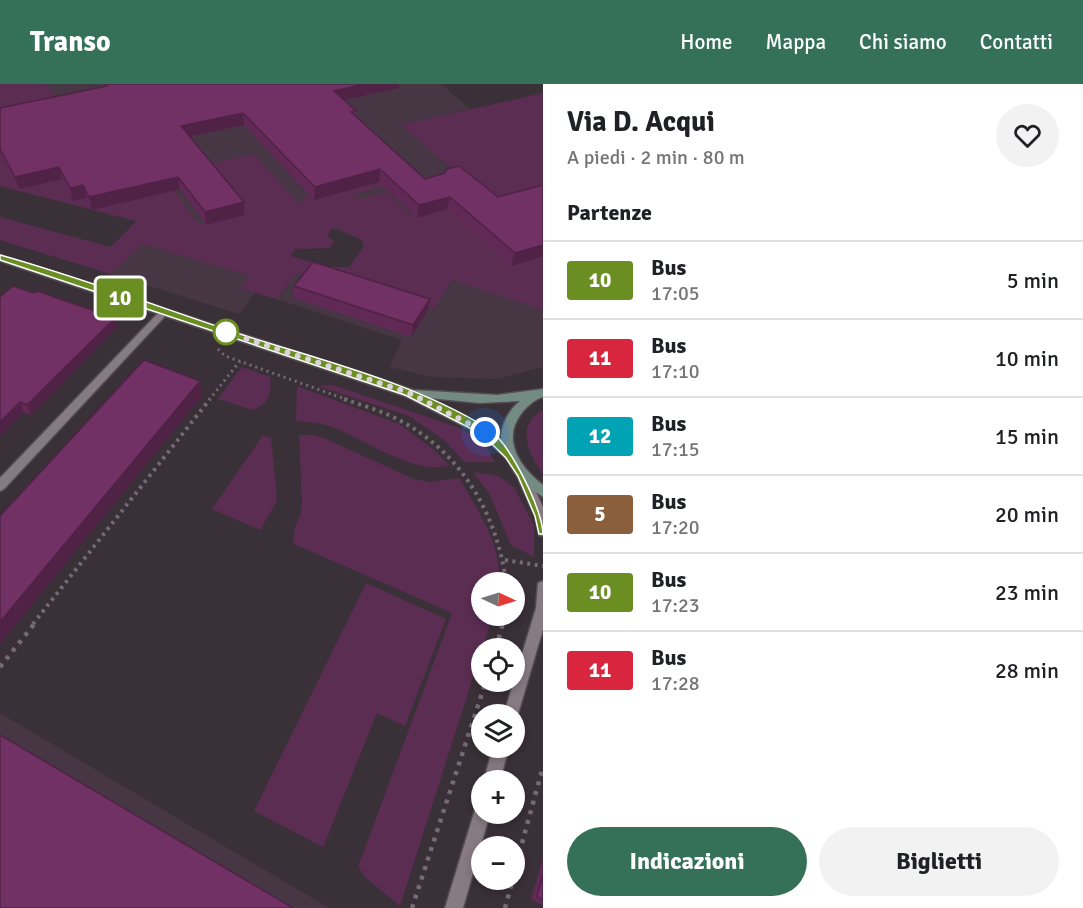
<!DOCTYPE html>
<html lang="it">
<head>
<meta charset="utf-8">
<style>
	body { margin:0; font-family:Signika,sans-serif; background:#f2f2f2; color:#202124; height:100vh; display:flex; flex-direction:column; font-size:22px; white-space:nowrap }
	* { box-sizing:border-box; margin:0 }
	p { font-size:20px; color:#757577 }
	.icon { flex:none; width:33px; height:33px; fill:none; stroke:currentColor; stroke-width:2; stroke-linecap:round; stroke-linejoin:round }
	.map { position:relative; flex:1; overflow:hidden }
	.sheet { display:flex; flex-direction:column; background:#fff; width:540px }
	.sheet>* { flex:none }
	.badge { padding:0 12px; border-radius:4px; font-size:21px; line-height:39px }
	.needle { width:39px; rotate:94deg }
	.fabs { position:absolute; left:471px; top:488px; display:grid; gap:12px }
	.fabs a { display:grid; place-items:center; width:54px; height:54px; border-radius:50%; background:#fff; box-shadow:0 3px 9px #0003; font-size:30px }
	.you { position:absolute; width:30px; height:30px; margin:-15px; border:4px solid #fff; border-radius:50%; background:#1a73e8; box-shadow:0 0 0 9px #1a73e833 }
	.map>.badge { position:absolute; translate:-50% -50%; box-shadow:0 0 0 3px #fff }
	h2 { padding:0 24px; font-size:22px; line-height:54px }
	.round { display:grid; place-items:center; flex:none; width:63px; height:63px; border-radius:32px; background:#f2f2f2 }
	.head { display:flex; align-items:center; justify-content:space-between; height:102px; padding:0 24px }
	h1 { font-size:28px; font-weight:700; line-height:45px }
	.action { display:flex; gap:12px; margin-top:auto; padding:12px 24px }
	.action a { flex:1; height:69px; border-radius:36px; background:#357159; color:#fff; font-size:24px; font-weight:700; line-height:69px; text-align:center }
	.action a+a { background:#f2f2f2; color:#202124 }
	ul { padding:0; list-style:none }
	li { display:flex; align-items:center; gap:18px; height:78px; padding:0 24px; border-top:2px solid #e0e0e0 }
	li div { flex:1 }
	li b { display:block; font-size:22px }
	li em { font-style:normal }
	li .badge { min-width:66px; font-weight:700; text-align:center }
	header { display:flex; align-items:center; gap:36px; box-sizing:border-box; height:84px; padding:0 30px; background:#357159; color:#fff }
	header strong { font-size:28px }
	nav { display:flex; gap:33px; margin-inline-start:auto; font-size:21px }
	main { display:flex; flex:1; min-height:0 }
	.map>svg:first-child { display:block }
</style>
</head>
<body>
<header>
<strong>Transo</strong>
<nav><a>Home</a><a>Mappa</a><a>Chi siamo</a><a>Contatti</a></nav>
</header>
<main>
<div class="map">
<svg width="543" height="824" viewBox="0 0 543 824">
	<rect width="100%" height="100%" fill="#3a3038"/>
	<path fill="#473643" d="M0,0H441L470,25L402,42L543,96V283L498,295L432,293L389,283L402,256L276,215L297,189L339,198L364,163L362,156L312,137L271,187L239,230L110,190L144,153L136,137L0,102Z
		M0,629L329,824H0Z"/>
	<path fill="#5b2d52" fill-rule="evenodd" d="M0,0H45L62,20L0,36Z
		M543,9V226L452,196L434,225L339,198L297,189L276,215L240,204L250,192L143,160L110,190L0,156V133L111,163L136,137L0,102V69L159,85L198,140L239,129L202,81L254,70L301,121L304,114L398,89L407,96L352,111L357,115L386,108L410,130L485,113L401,41ZM335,142L362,156L364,163L349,183H328L291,172L295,165L329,164L334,158L327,151Z
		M242,283L270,293C272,310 269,319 253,326L218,315Z
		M333,301L457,343L476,354L489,367L495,378H465L444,356L409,332L318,302Z
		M297,302L399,340L433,365L449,381C417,393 363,355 333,343C321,339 309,338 296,337Z
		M543,326V390C529,371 514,341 543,326Z
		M263,351L271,354L277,413L276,419L260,446L212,425Z
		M299,351H315L326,355L414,395L429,398L459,394C478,426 501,459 499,498H482V531H493L400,822L365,793L358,783L452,529L294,460C291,444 301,436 302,421Z
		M473,388L498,392L514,403L534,441V473L511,461L489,409Z
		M366,499L446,535L405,642L377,629L323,763L254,727Z"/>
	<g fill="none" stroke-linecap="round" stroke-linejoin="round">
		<g stroke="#554c53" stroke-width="3">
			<path id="street" d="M164,225L167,226V230L4,405L0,407V394L161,226Z
				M522,385L526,387L543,423V452L539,451L535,432L516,390Z
				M543,497V545L518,630L514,636V630H504L536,524L538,499Z
				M493,663H509L500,696H484Z
				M482,721V729H490L463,824H445L474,729L476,723Z"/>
		</g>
		<g stroke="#554c53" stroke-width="3">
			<path id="secondary" d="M0,171L413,306L497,311L543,305V313C535,315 526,323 521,330C501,357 521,384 543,401V413L525,401L515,389L506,374L481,351L405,312L0,177ZM429,314L480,319L520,317C508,327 501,341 501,356L489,345Z"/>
		</g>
		<path stroke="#756c73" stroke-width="3" stroke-dasharray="2 4" stroke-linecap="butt" d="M218,265L225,272L348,316
			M209,316L240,277"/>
		<path stroke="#756c73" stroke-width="4" stroke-dasharray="3 4.5" stroke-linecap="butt" d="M344,315C361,321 379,326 395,334C460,366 497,429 506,498
			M505,476L543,482
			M33,540L210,315
			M502,540L505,531"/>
		<path stroke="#756c73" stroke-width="4.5" stroke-dasharray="4 6" stroke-linecap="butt" d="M496,564L503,539
			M0,583L35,539
			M514,788L543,683
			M412,824L486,597
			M505,824L513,795"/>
		<use href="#street" fill="#867a83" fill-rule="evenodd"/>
		<use href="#secondary" fill="#748b83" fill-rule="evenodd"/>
	</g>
	<path fill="#612a56" d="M104,0H399V4L345,16L356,27V32L425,95L498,113L543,101V172L511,182L447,125L417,134L379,98L314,116L244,41L190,53L244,131L206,141L180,105L92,126L86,114L73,117L62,95L19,105L0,70V24L105,2Z
		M294,202L430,215L427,227L411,253L293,214Z
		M0,213L117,243L31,331L23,328L0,352Z
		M543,775V822L531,815Z"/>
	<path fill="#4f2246" d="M365,0H399V4L334,18V7Z
		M243,29L244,41L182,54L181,42Z
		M59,83L62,95L19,105L15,93Z
		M380,85L379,98L314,116L315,103Z
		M178,93L180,105L92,126L89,113Z
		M83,101L86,114L73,117L70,104Z
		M450,113L447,125L417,134L419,121Z
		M244,118V131L206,141L205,128Z
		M543,161V172L511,182L515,169Z
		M430,215L427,227L411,253L413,241Z
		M115,234L117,243L31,331L27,321Z
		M200,297L202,312L0,560V538Z
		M20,318L23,328L0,352V338Z"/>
	<path fill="#713164" stroke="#4f2246" stroke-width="1.5" d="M105,0H365L334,7L356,27L351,28L425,95L445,89L447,85L459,82L498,113L543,101V161L515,169L450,113L419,121L380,85L315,103L243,29L181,42L244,118L205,128L178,93L89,113L83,101L70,104L59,83L15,93L0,65V24L107,2Z
		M313,178L430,215L413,241L294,202Z
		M13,202L34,209L37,207L115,234L27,321L20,318L0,338V213Z
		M144,276L200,297L0,538V432Z
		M0,651L293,824H0Z
		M543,791V816L537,812Z"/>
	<path fill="#6b8e23" stroke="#fff" stroke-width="1.5" d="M0,171C83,194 164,225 246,252C327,278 414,299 487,344C509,357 543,426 543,450H539L535,432L518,392L506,374L482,350L405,311L0,176Z"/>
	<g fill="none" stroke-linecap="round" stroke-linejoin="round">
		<path stroke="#dad3d8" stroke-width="6" stroke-dasharray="0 10.8" d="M226,248L409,309L485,348"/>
	</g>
	<circle fill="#fff" stroke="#6b8e23" stroke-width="3" cx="226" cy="248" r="12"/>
</svg>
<div class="fabs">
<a><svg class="needle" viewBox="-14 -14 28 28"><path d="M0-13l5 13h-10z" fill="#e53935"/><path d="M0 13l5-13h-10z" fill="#757577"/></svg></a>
<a><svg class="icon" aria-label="locate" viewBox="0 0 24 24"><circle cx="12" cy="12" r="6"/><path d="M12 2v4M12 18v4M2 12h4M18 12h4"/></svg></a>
<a><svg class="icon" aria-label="layers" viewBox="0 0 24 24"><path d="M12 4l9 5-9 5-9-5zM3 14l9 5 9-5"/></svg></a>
<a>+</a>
<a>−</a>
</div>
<div class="you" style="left:485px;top:348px"></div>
<b class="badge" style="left:120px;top:214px;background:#6b8e23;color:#fff">10</b>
</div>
<section class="sheet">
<div class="head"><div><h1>Via D. Acqui</h1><p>A piedi · 2 min · 80 m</p></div><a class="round"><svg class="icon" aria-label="heart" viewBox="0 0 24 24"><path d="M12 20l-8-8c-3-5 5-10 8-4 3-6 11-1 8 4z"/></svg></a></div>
<h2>Partenze</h2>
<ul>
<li><span class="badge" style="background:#6b8e23;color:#fff">10</span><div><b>Bus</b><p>17:05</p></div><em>5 min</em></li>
<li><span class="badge" style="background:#d7263d;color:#fff">11</span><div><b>Bus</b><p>17:10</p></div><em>10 min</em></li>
<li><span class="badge" style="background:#00a3b4;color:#fff">12</span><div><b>Bus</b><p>17:15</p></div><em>15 min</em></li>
<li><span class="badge" style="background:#8b5e3c;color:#fff">5</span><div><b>Bus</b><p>17:20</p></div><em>20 min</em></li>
<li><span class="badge" style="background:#6b8e23;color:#fff">10</span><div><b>Bus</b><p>17:23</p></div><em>23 min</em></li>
<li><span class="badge" style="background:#d7263d;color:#fff">11</span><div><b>Bus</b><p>17:28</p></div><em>28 min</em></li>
</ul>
<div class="action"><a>Indicazioni</a><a>Biglietti</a></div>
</section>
</main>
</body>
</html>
